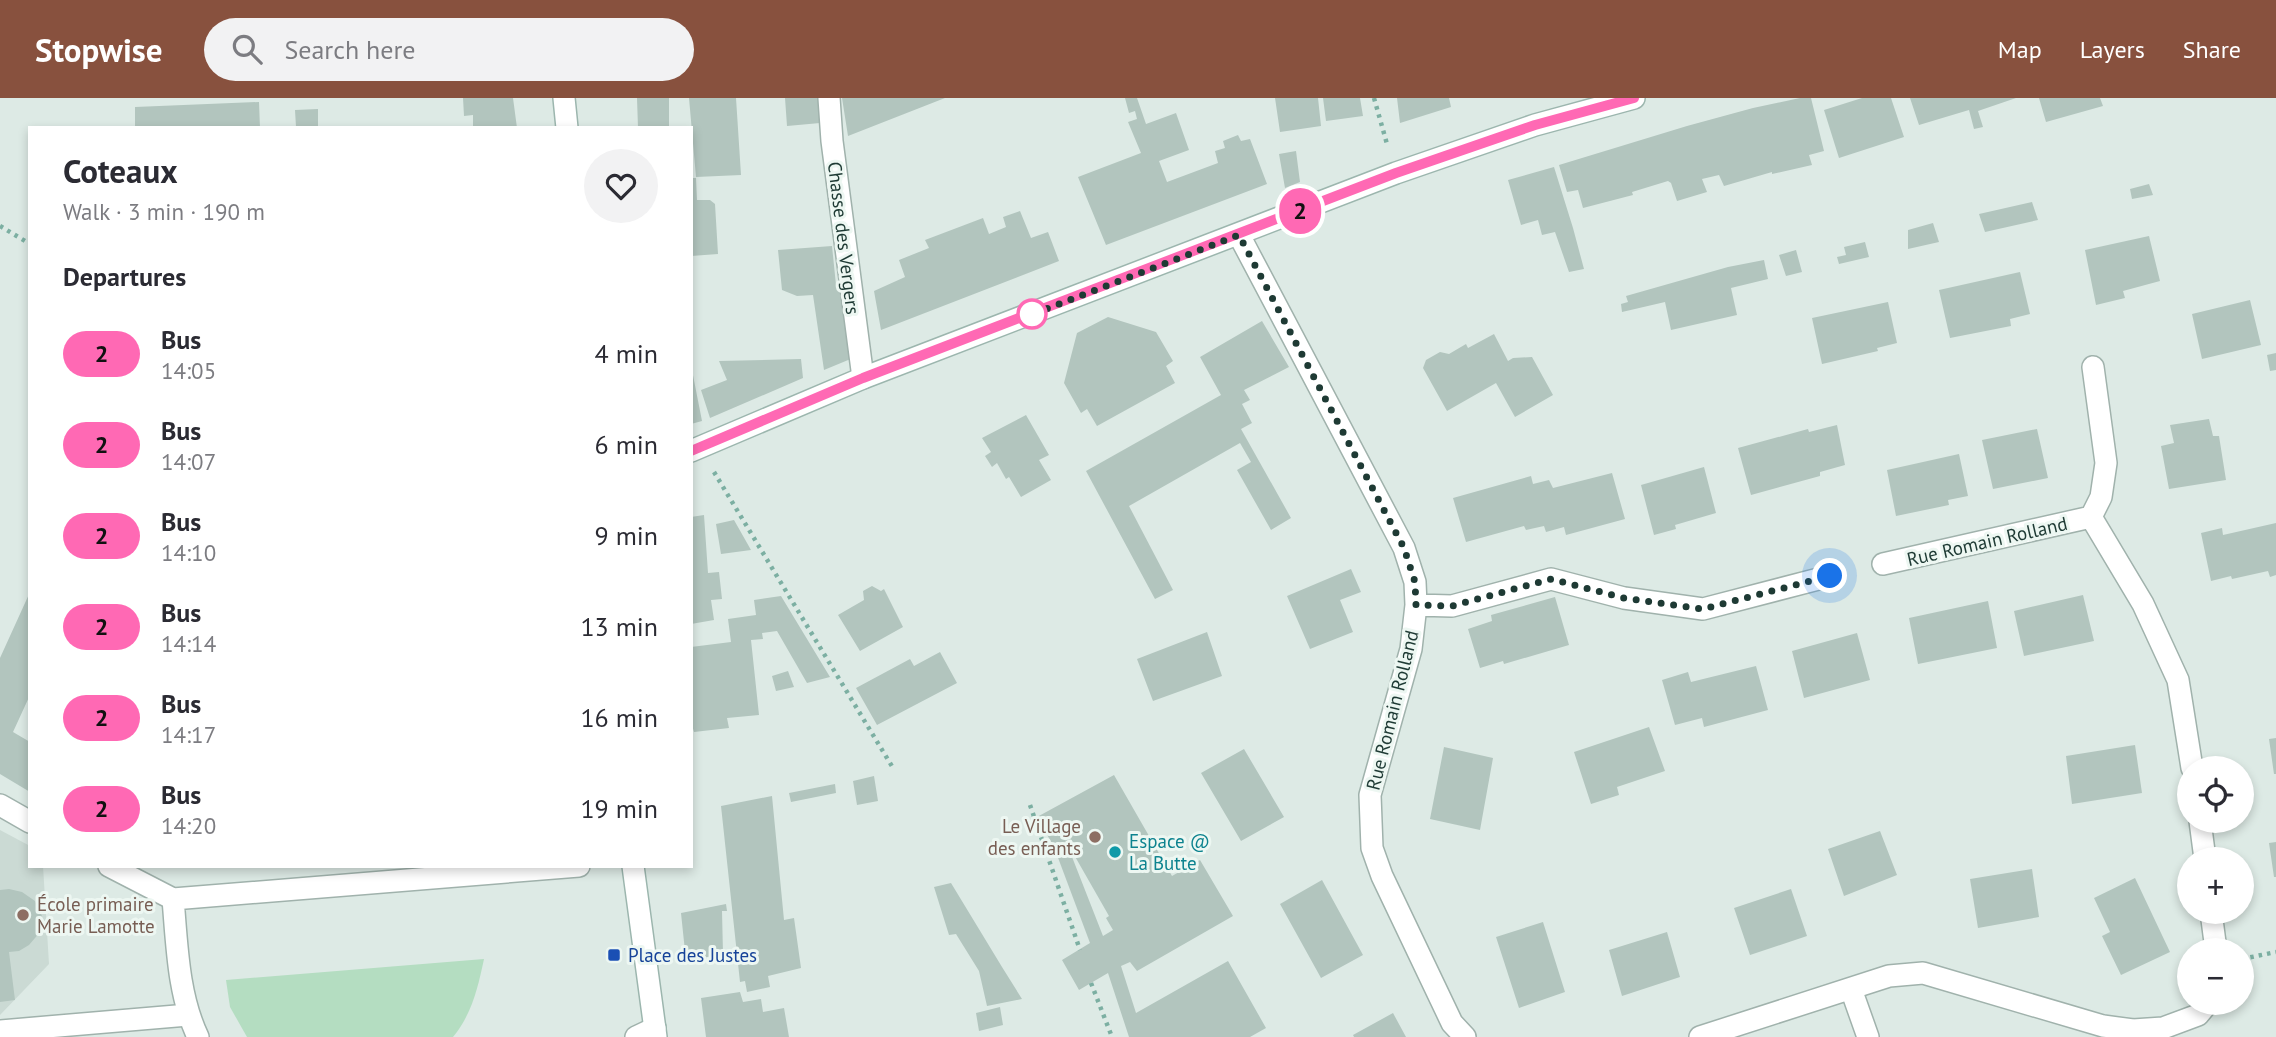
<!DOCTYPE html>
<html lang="en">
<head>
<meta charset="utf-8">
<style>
	body { margin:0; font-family:"PT Sans",sans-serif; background:#f2f2f3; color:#2b2b33; height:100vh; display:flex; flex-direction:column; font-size:26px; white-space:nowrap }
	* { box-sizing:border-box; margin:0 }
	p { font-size:23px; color:#7c7c81 }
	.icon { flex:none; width:38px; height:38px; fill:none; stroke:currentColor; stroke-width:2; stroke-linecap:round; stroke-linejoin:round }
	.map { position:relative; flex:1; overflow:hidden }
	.details { position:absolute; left:28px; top:28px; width:665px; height:742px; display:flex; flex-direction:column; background:#fff; border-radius:0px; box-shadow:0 4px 10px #0003 }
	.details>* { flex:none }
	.badge { padding:0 14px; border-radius:23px; font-size:24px; line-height:46px }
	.buttons { position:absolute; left:2177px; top:658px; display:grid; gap:14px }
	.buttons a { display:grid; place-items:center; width:77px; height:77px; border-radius:50%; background:#fff; box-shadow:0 4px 10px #0003; font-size:35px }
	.you { position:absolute; width:35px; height:35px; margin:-18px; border:5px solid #fff; border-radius:50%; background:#1a73e8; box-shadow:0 0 0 10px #1a73e833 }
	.map>.badge { position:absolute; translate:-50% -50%; box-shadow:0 0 0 4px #fff }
	h2 { padding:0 35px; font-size:26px; line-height:63px }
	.round { display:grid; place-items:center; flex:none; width:74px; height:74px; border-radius:37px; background:#f2f2f3 }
	.overview { display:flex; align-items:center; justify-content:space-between; height:119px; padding:0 35px }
	h1 { font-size:33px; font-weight:700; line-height:52px }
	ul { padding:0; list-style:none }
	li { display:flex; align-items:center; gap:21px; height:91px; padding:0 35px }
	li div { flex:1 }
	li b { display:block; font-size:26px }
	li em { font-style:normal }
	li .badge { min-width:77px; font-weight:700; text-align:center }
	header { display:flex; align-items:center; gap:42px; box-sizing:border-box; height:98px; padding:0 35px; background:#88513e; color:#fff }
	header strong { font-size:33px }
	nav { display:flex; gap:38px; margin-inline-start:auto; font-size:24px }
	.search { width:490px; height:63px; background:#f2f2f3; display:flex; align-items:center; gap:18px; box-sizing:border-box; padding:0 24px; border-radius:38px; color:#7c7c81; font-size:26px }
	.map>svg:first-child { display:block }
</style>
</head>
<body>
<header>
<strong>Stopwise</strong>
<div class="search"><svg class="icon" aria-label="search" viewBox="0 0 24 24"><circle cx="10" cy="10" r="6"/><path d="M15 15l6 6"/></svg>Search here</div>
<nav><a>Map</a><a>Layers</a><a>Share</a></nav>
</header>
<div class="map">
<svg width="2276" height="939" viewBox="0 0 2276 939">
	<rect width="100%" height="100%" fill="#ddeae5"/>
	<path fill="#cbdad4" d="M0,732L30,748V768H43L49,866L0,917Z"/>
	<path fill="#b4ddc1" d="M484,861C478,889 472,916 453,939H247L230,909L226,882Z"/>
	<path fill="#b2c5be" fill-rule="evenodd" d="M463,0H513L517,30H473V17L464,18Z
		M637,0H669V30H638Z
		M689,0H736L741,77L696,79Z
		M785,0H819L820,25L787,28Z
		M842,0H945L848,38Z
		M1125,0H1137L1146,26L1176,15L1189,52L1159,63L1167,84L1218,65L1215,53L1225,50L1223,43L1238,37L1241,43L1250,41L1267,86L1106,147L1078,79L1141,55L1128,24L1137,21L1135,13L1129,15Z
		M1275,0H1318L1321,28L1280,34Z
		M1323,0H1360L1363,18L1326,23Z
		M1397,0H1449L1451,9L1400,25Z
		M1800,0H1811L1824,53L1809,57L1812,67L1772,76V74L1724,88L1719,77L1702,81L1707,94L1677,103L1671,85L1668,83L1632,94L1633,97L1583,110L1578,92L1567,94L1559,67L1687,28L1753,10Z
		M1862,0H1891L1904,39L1839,60L1824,12Z
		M1910,0H2016L1978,13L1983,29L1974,31L1969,12L1919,27Z
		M2039,0H2100L2103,8L2046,24Z
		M259,4L260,30H135V9Z
		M318,11V28L296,29L295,12Z
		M1296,53L1300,84L1285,90L1279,56Z
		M1554,69L1573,130L1584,171L1569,174L1555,134L1542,137L1538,122L1521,127L1508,82Z
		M691,80H696L697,102H710L715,106L718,156L691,158Z
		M2149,86L2153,97L2132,101L2130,91Z
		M2032,104L2038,122L1985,134L1979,116Z
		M1020,113L1031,140L1048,134L1059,163L881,232L874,193L905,179L899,162L929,150L925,142L983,120L989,136L1006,129L1003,119Z
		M1933,125L1939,144L1908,151V132Z
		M2149,138L2160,183L2123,193L2125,200L2096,207L2085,152Z
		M1865,144L1869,159L1839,166L1837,159L1846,157L1844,149Z
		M832,148L836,187H840L853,260L824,272L813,197L797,198L782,192L778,152Z
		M1796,152L1802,174L1786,178L1779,157Z
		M1764,162L1768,181L1731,190L1737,217L1671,232L1665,204L1622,214L1621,206L1628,204L1626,198L1728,169Z
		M2020,174L2030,216L2010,221L2011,228L1950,240L1939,192Z
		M2250,202L2261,247L2202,261L2192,216Z
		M1888,204L1897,245L1877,250L1878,253L1822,266L1812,220Z
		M1108,219L1156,234L1173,263L1166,268L1175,285L1097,328L1087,311L1081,315L1064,285L1077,235Z
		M1262,223L1289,269L1244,292L1250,302L1242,306L1252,325L1241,331L1291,420L1271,432L1237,372L1251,364L1240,345L1129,408L1173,492L1155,501L1086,373L1221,297L1200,259Z
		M1494,236L1508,263L1513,260L1532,259L1553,297L1515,319L1496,285L1447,313L1423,270L1426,262L1440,254L1449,256L1466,246L1468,250Z
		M2276,255V272L2270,273L2267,257Z
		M801,261L803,280L710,320L701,292L727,282L719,263Z
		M691,267L702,323L691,326Z
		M1026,317L1049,357L1039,362L1051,382L1021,399L1009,379L1006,381L997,365L992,369L985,358L991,354L982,340Z
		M2209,321L2213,338H2219L2226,382L2169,391L2161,348L2174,345L2170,327Z
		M1837,327L1845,367L1820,374V378L1751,397L1738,350L1808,331L1809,334Z
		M2037,331L2048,380L1993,391L1982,342Z
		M1959,356L1968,398L1948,402L1949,407L1896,418L1887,372Z
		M1704,369L1716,415L1675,427L1676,431L1654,437L1641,387Z
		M1612,375L1625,421L1566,437L1564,429L1546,434L1544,428L1526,432L1524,428L1466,444L1453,400L1531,378L1533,386L1549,382L1553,390Z
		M704,417L708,475L719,474L722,501L711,502L714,522L691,526V419Z
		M734,422L751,452L721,456L716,426Z
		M2276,425V477L2270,479L2268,473L2232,481L2231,478L2211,483L2201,435L2222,430L2223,437Z
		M1351,471L1361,494L1340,502L1353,534L1310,551L1287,498Z
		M872,488L881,493L884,491L903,529L860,553L838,517L864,502L863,493Z
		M30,494V597L13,634L30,644V694L0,676V560Z
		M2083,497L2094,543L2024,558L2014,513Z
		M781,498L830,579L807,585L777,533L762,535L763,541L751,542L759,617L727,620L729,630L694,634L691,624V549L731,544L728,521L756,517L754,502Z
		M1555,499L1569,547L1504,566L1503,563L1480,570L1468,531L1492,523L1491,517Z
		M1988,503L1997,550L1918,566L1909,520Z
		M1207,534L1222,578L1153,603L1137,561Z
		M1857,535L1870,582L1804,600L1792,553Z
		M940,554L957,585L877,627L856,590L910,561L914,568Z
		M1756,568L1768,612L1704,629L1702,620L1675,627L1662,582L1688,574L1691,584Z
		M788,573L794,589L776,593L772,578Z
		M1649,629L1665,673L1617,689L1619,697L1591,706L1574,654Z
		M2276,640V676H2274L2269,641Z
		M2135,647L2142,695L2072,706L2066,658Z
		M1444,649L1493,660L1480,732L1430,721Z
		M1244,651L1284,719L1241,743L1201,675Z
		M1114,677L1172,778L1200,762L1233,818L1137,873L1130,864L1121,868L1136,915L1228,863L1266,930L1250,939H1129L1108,875L1079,892L1062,862L1090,845L1054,749L1037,719ZM1065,741L1109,818L1106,820L1113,832L1103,838Z
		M874,678L878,703L857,707L853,683Z
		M835,686L836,695L791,704L789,695Z
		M772,698L784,822L794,820L801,870L768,878L770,889L747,894L745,883L740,884L721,708Z
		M1880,733L1897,777L1844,798L1828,751Z
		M2276,744V779H2274L2269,745Z
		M2032,771L2039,819L1978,830L1970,781Z
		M2135,780L2170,854L2121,877L2102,838L2110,834L2094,800Z
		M1322,782L1363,857L1321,880L1280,806Z
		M951,785L1002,869L1022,901L987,908L979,873L956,836L949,837L934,789Z
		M9,791L22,794L35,803L42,818L41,833L29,847L19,853L9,854L15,902L0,904V792Z
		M1791,791L1807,838L1750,857L1734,810Z
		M726,806L727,813H722L723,856L686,863L681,815Z
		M1543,824L1565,894L1519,910L1496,839Z
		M1667,834L1680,879L1622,898L1609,852Z
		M740,894L743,904L761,901L763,914L784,910L789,939H706L701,900Z
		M1000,909L1003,927L979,933L976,915Z
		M1393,915L1406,939H1354L1353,937Z"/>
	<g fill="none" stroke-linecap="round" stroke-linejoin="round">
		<g stroke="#a0b2ac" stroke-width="24">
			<path id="lane" d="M829,0L832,43L863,280
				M1851,891L1868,939
				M0,933L188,917"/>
		</g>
		<g stroke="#a0b2ac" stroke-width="24">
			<path id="street" d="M1239,137L1404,450L1415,484L1416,507L1411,551L1370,697L1372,750L1382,778L1452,925L1465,939
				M2093,269L2106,365L2101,399L2091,419L2143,506L2178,582L2192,670
				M1883,466L2091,419
				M1416,507L1452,508L1551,481L1624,500L1703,511L1830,478
				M0,707L30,724
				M2200,723L2205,761
				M109,768L173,801
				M173,801L579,768
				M173,801C177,847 178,897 198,939
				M2211,814L2216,852
				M636,939L655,930
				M1700,939L1889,878L1923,875L2103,928L2133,932L2163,930L2198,917L2208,905"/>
		</g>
		<g stroke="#9cb6ae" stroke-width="24">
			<path id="secondary" d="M564,0L567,30
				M691,353L863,280L1396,75L1535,27L1634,0
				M633,768L656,939"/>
		</g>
		<path stroke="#7cafa2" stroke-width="4.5" stroke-dasharray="3.5 5" stroke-linecap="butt" d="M1374,0L1387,46
			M0,128L30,146
			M714,374L893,670
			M1030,707L1080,852
			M2242,861L2276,854
			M1091,885L1112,939"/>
		<use href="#lane" stroke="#fff" stroke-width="21"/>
		<use href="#street" stroke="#fff" stroke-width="21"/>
		<use href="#secondary" stroke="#fff" stroke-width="21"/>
	</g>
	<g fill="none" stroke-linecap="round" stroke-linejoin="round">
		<g stroke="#fff" stroke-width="16">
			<path id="line" d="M691,353L863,280L1396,75L1535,27L1634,0"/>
		</g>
		<use href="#line" stroke="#ff69b4" stroke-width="10"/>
		<path stroke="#1e3a34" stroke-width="7" stroke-dasharray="0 12.6" d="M1032,216L1028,218L1239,137L1404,450L1415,484L1416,507L1452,508L1551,481L1624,500L1703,511L1830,478"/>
	</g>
	<circle fill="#fff" stroke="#ff69b4" stroke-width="3.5" cx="1032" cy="216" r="14"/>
	<g fill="#8d6e63" stroke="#edf7f2" stroke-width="2.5">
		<circle cx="1095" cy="739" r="7"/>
		<circle cx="23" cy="817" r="7"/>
	</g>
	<circle fill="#0f9aa8" stroke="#edf7f2" stroke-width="2.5" cx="1115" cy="754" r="7"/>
	<rect fill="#1a4fb4" stroke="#edf7f2" stroke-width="2.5" x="607" y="850" width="14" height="14" rx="3.5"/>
	<g text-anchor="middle" stroke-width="6" stroke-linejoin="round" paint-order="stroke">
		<g font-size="19" fill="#1e3a34" stroke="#edf7f2">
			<text transform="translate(844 140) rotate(83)" y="7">Chasse des Vergers</text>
			<text transform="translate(1987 443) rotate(-13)" y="7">Rue Romain Rolland</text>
			<text transform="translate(1392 612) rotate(-76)" y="7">Rue Romain Rolland</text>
		</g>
		<g font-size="19" fill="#785e54" stroke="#edf7f2" text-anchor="end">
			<text x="1081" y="735">Le Village<tspan x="1081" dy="22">des enfants</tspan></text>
			<text x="37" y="813" text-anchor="start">École primaire<tspan x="37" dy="22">Marie Lamotte</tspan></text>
		</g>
		<g font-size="19" fill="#0d838f" stroke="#edf7f2" text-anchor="start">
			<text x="1129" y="750">Espace @<tspan x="1129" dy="22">La Butte</tspan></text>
		</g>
		<g font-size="19" fill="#164399" stroke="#edf7f2" text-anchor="start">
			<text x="628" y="864">Place des Justes</text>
		</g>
	</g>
</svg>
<div class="buttons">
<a><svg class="icon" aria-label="locate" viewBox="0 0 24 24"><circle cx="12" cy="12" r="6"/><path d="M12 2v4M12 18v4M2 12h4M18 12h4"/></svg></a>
<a>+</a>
<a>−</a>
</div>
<div class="you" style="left:1830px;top:478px"></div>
<b class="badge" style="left:1300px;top:113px;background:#ff69b4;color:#111">2</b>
<section class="details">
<div class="overview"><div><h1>Coteaux</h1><p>Walk · 3 min · 190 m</p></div><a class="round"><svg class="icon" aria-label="heart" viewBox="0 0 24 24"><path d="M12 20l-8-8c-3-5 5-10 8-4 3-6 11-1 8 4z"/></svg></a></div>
<h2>Departures</h2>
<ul>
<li><span class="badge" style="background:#ff69b4;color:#111">2</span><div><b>Bus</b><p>14:05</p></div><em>4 min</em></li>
<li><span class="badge" style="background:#ff69b4;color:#111">2</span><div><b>Bus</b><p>14:07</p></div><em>6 min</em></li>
<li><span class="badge" style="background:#ff69b4;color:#111">2</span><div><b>Bus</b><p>14:10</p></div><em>9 min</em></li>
<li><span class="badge" style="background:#ff69b4;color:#111">2</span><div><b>Bus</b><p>14:14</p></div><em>13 min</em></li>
<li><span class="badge" style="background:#ff69b4;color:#111">2</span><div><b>Bus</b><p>14:17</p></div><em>16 min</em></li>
<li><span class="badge" style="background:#ff69b4;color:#111">2</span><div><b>Bus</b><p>14:20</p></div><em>19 min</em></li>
</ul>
</section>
</div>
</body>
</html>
